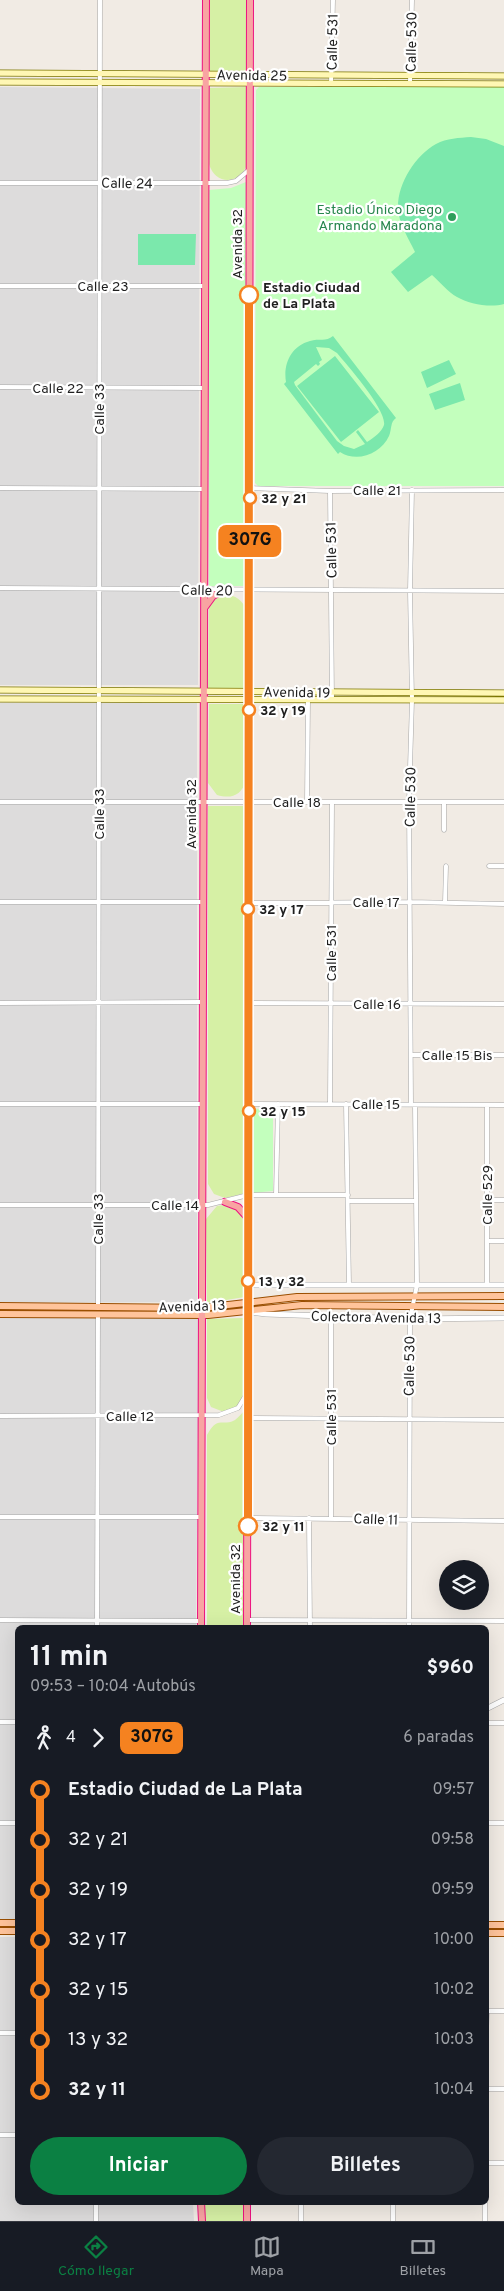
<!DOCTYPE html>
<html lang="es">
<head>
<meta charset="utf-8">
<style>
	body { margin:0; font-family:Overpass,sans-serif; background:#242831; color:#f1f3f6; height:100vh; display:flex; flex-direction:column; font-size:19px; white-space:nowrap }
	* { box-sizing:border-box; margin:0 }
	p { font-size:16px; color:#9ea1a6 }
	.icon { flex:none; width:28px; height:28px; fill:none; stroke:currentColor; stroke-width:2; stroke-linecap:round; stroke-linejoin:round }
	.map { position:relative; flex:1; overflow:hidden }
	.side { position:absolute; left:15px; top:1625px; width:474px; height:580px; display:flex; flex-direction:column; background:#171b24; border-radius:8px; box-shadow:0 5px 20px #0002 }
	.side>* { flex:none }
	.badge { padding:0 10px; border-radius:8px; font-size:18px; line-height:32px }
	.controls { position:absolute; left:439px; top:1560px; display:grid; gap:10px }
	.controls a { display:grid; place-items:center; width:50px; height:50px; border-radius:50%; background:#171b24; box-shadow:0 5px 20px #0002; font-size:25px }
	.map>.badge { position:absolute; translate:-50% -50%; box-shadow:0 0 0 2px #fff }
	.legs { display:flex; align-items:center; gap:8px; height:55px; padding:0 15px; font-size:16px }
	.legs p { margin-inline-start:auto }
	.head { display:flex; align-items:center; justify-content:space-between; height:85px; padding:0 15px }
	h1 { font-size:28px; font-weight:700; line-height:38px }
	.cta { display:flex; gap:10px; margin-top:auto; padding:10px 15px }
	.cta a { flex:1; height:58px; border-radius:30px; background:#0b8043; color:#fff; font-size:20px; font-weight:700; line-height:58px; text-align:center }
	.cta a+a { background:#242831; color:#f1f3f6 }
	ul { padding:0 15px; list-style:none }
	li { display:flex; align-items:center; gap:18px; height:50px; font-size:19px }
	li i { display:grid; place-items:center; width:8px; height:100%; margin:0 6px; background:currentColor }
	li i::after { content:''; width:12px; height:12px; margin:-6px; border:4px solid; border-radius:50%; background:#171b24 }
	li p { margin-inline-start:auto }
	li:first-child i { background:linear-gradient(#0000 50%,currentColor 0) }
	li:last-child i { background:linear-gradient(currentColor 50%,#0000 0) }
	.tab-bar { display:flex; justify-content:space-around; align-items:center; height:70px; border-top:1px solid #363941; background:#171b24; font-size:14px; color:#9ea1a6 }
	.tab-bar a { display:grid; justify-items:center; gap:2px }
	.tab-bar .on { color:#0b8043 }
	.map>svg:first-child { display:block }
</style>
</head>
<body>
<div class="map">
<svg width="504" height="2221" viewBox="0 0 504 2221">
	<rect width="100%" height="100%" fill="#f1ebe4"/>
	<path fill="#dddcdc" d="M0,87L200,89L198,685H0Z
		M0,703H197V1302L0,1303Z
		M0,1318H199L196,1627L18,1628L17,1919H0Z
		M0,1937H17L18,2202L193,2203L194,2221H0Z"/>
	<path fill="#d6f0a5" d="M209,0H248L247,72H209Z
		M247,87V165C239,185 215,185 209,164V88Z
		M221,594C234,595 239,597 246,608V689H208L209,607L214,598Z
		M209,704H246V781C241,796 231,799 217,795L208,783Z
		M208,806H246V1193L225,1198L214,1194L208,1184Z
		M230,1204L240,1209L244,1218L245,1297L207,1303L206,1219L217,1206Z
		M243,1318L245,1399L237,1407L224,1412L211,1407L207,1398V1319Z
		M244,1411L245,1627L207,1628V1435C218,1415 222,1427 235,1420C238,1418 242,1413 244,1411Z
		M205,2203H244L243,2221H205Z"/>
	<path fill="#c3ffbd" d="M259,87H504V486H258L255,483L256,90Z
		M246,182L247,586H209V190L231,188Z
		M273,1108V1191L252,1193V1109Z"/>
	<path fill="#7be8ac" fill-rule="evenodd" d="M471,137L486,139L504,146V304C490,308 469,304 457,297C448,292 440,282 432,275L408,292L391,272L415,252C409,239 399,224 398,209C397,184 415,156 436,144C447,138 459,138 471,137Z
		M138,234H196L195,265H138Z
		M333,336L396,418C390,422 392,429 389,436C381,454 357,463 340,452L338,454L284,384L286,382C283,364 291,346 310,341C319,338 326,342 333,336ZM316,347L329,348L337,353C347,365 387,410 384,425C382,432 373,438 367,442L358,430L356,432L365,444L354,449L344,446L337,441L295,385L294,382L316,364L318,366L320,364L319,362L322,360Z
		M335,356L379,412L341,442L297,386Z
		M449,360L456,374L427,388L421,372Z
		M460,383L465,400L435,410L429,394Z"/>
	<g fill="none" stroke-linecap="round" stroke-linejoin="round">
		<g stroke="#a6a6a6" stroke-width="5">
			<path id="minor" d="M410,83L412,0
				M331,84L333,0
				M0,183H227L236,181L249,170
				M0,286H205
				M0,387L205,388
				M0,488L205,489
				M250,488L330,491L504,490
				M330,491L332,700
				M0,588L504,591
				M0,802H504
				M307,802L308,700
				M444,830V802
				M489,866H504
				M0,902H204
				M248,903L410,902L504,904
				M445,903L446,866
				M0,1003L203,1002
				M249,1003L504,1004
				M411,1055H504
				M0,1104H203
				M249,1104L504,1105
				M330,1104L332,802
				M346,1104L349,1285
				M411,1104L409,802L412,700L410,591L412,490
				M276,1195L278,1104
				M487,1200H504
				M348,1201H416
				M0,1205H208L248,1195H348
				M487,1241H504
				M487,1284V1105
				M98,1308L100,0
				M0,1416L219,1415L238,1408L246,1395
				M247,1418L504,1420
				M0,1517H202
				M331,1517V1317
				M247,1518L504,1521
				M309,1518L310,1628
				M0,1620L201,1621
				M247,1620L504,1621
				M97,1628L98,1315
				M409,1628L410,1319L417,1285L415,1105
				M0,1722H18
				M486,1723H504
				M0,1823H18
				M486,1823H504
				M486,2011H504
				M0,2033H18
				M486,2041L487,2011
				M486,2089H504
				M0,2135H18
				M486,2163H504
				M301,2202V2221
				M393,2202V2221
				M96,2221V2202
				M485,2221V2202"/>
		</g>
		<g stroke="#a6a6a6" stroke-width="6">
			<path id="tertiary" d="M248,1285H504
				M251,1312L266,1314L410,1319L504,1318
				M486,1709L504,1700"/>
		</g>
		<g stroke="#7c7600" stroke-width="7">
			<path id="secondary" d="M0,73L504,76
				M0,82L504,84
				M0,690L504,693
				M0,699L504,700"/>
		</g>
		<g stroke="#9a4e00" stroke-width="8">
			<path id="primary" d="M0,1306L202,1308L297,1297L504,1296
				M0,1314L208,1315L302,1305L504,1307
				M0,1923H18
				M486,1925H504
				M0,1931H18
				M486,1933H504"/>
		</g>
		<g stroke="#ed1381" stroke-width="8">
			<path id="trunk" d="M205,607L213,596L224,590
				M225,1202L238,1207L247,1217
				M201,1628L206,0
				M247,1628L250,0
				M201,2202L202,2221
				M247,2202V2221"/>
		</g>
		<use href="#minor" stroke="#fff" stroke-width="4"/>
		<use href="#tertiary" stroke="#fff" stroke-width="5"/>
		<use href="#secondary" stroke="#fff7b4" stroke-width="5.5"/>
		<use href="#primary" stroke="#ffc49b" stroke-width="6"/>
		<use href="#trunk" stroke="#f8a4a2" stroke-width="6"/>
	</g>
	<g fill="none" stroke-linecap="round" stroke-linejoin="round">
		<g stroke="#fff" stroke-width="11">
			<path id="line-1" d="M248,1526L249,295"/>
		</g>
		<use href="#line-1" stroke="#f58220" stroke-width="8"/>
	</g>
	<circle fill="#2e9e5b" stroke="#fff" stroke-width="2" cx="452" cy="217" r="5"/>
	<g fill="#fff" stroke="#f58220" stroke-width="2.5">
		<circle cx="249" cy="295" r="9"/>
		<circle cx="250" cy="498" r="6"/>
		<circle cx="249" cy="710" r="6"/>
		<circle cx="248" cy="909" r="6"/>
		<circle cx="249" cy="1111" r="6"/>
		<circle cx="248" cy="1281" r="6"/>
		<circle cx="248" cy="1526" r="9"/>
	</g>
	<g text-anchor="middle" stroke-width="4.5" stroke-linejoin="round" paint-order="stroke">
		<g font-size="14" fill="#1f1f1f" stroke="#fff">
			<text transform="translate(332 42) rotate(-89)" y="5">Calle 531</text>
			<text transform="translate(411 42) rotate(-89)" y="5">Calle 530</text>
			<text transform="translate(252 75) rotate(1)" y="5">Avenida 25</text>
			<text transform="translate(127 183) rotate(1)" y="5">Calle 24</text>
			<text transform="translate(237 244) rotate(-90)" y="5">Avenida 32</text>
			<text x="103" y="291">Calle 23</text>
			<text x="58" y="393">Calle 22</text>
			<text transform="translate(99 409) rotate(-90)" y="5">Calle 33</text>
			<text x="377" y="495">Calle 21</text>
			<text transform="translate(331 550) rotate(-91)" y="5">Calle 531</text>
			<text transform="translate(207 590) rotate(1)" y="5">Calle 20</text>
			<text transform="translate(297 692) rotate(1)" y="5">Avenida 19</text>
			<text transform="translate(410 797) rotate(-89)" y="5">Calle 530</text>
			<text x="297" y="807">Calle 18</text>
			<text transform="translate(99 814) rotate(-90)" y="5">Calle 33</text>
			<text transform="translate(191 814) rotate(-90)" y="5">Avenida 32</text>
			<text x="376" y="907">Calle 17</text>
			<text transform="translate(331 953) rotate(-90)" y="5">Calle 531</text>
			<text x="377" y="1009">Calle 16</text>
			<text x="457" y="1060">Calle 15 Bis</text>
			<text x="376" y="1109">Calle 15</text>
			<text transform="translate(487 1195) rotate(-90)" y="5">Calle 529</text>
			<text x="175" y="1210">Calle 14</text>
			<text transform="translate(98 1219) rotate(-90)" y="5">Calle 33</text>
			<text transform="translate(192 1306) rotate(-2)" y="5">Avenida 13</text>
			<text transform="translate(376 1317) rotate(1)" y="5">Colectora Avenida 13</text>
			<text transform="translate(409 1366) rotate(-89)" y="5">Calle 530</text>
			<text x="130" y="1421">Calle 12</text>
			<text transform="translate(331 1417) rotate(-90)" y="5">Calle 531</text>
			<text transform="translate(376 1519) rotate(2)" y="5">Calle 11</text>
			<text transform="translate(235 1579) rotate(-90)" y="5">Avenida 32</text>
		</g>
		<g font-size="14" fill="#27864d" stroke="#fff" text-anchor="end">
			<text x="442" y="214">Estadio Único Diego<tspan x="442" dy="16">Armando Maradona</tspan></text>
		</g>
		<g font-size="14" font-weight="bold" fill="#1f1f1f" stroke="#fff" text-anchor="start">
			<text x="263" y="292">Estadio Ciudad<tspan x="263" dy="16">de La Plata</tspan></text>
			<text x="261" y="503">32 y 21</text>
			<text x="260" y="715">32 y 19</text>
			<text x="259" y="914">32 y 17</text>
			<text x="260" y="1116">32 y 15</text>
			<text x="259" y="1286">13 y 32</text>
			<text x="262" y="1531">32 y 11</text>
		</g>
	</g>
</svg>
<div class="controls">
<a><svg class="icon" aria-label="layers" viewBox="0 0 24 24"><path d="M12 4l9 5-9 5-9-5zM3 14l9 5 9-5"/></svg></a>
</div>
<b class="badge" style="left:250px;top:541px;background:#f58220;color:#111">307G</b>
<section class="side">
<div class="head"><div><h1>11 min</h1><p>09:53 – 10:04 · Autobús</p></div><b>$960</b></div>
<div class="legs"><svg class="icon" aria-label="walk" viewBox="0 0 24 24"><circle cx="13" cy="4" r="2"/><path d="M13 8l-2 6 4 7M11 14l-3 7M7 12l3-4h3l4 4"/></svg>4<svg class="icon" aria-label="forward" viewBox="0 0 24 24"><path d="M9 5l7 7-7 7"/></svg><b class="badge" style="background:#f58220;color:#111">307G</b><p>6 paradas</p></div>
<ul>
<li><i style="color:#f58220"></i><b>Estadio Ciudad de La Plata</b><p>09:57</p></li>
<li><i style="color:#f58220"></i><span>32 y 21</span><p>09:58</p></li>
<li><i style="color:#f58220"></i><span>32 y 19</span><p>09:59</p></li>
<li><i style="color:#f58220"></i><span>32 y 17</span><p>10:00</p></li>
<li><i style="color:#f58220"></i><span>32 y 15</span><p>10:02</p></li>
<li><i style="color:#f58220"></i><span>13 y 32</span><p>10:03</p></li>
<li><i style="color:#f58220"></i><b>32 y 11</b><p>10:04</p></li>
</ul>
<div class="cta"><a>Iniciar</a><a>Billetes</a></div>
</section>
</div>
<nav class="tab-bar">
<a class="on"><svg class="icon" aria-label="directions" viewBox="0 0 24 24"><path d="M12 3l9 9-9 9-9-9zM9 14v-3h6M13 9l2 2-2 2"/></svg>Cómo llegar</a>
<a><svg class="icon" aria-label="map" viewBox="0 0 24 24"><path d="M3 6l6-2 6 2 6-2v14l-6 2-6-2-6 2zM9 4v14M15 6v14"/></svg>Mapa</a>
<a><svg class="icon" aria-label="tickets" viewBox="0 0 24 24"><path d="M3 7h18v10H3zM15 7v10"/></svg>Billetes</a>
</nav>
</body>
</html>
